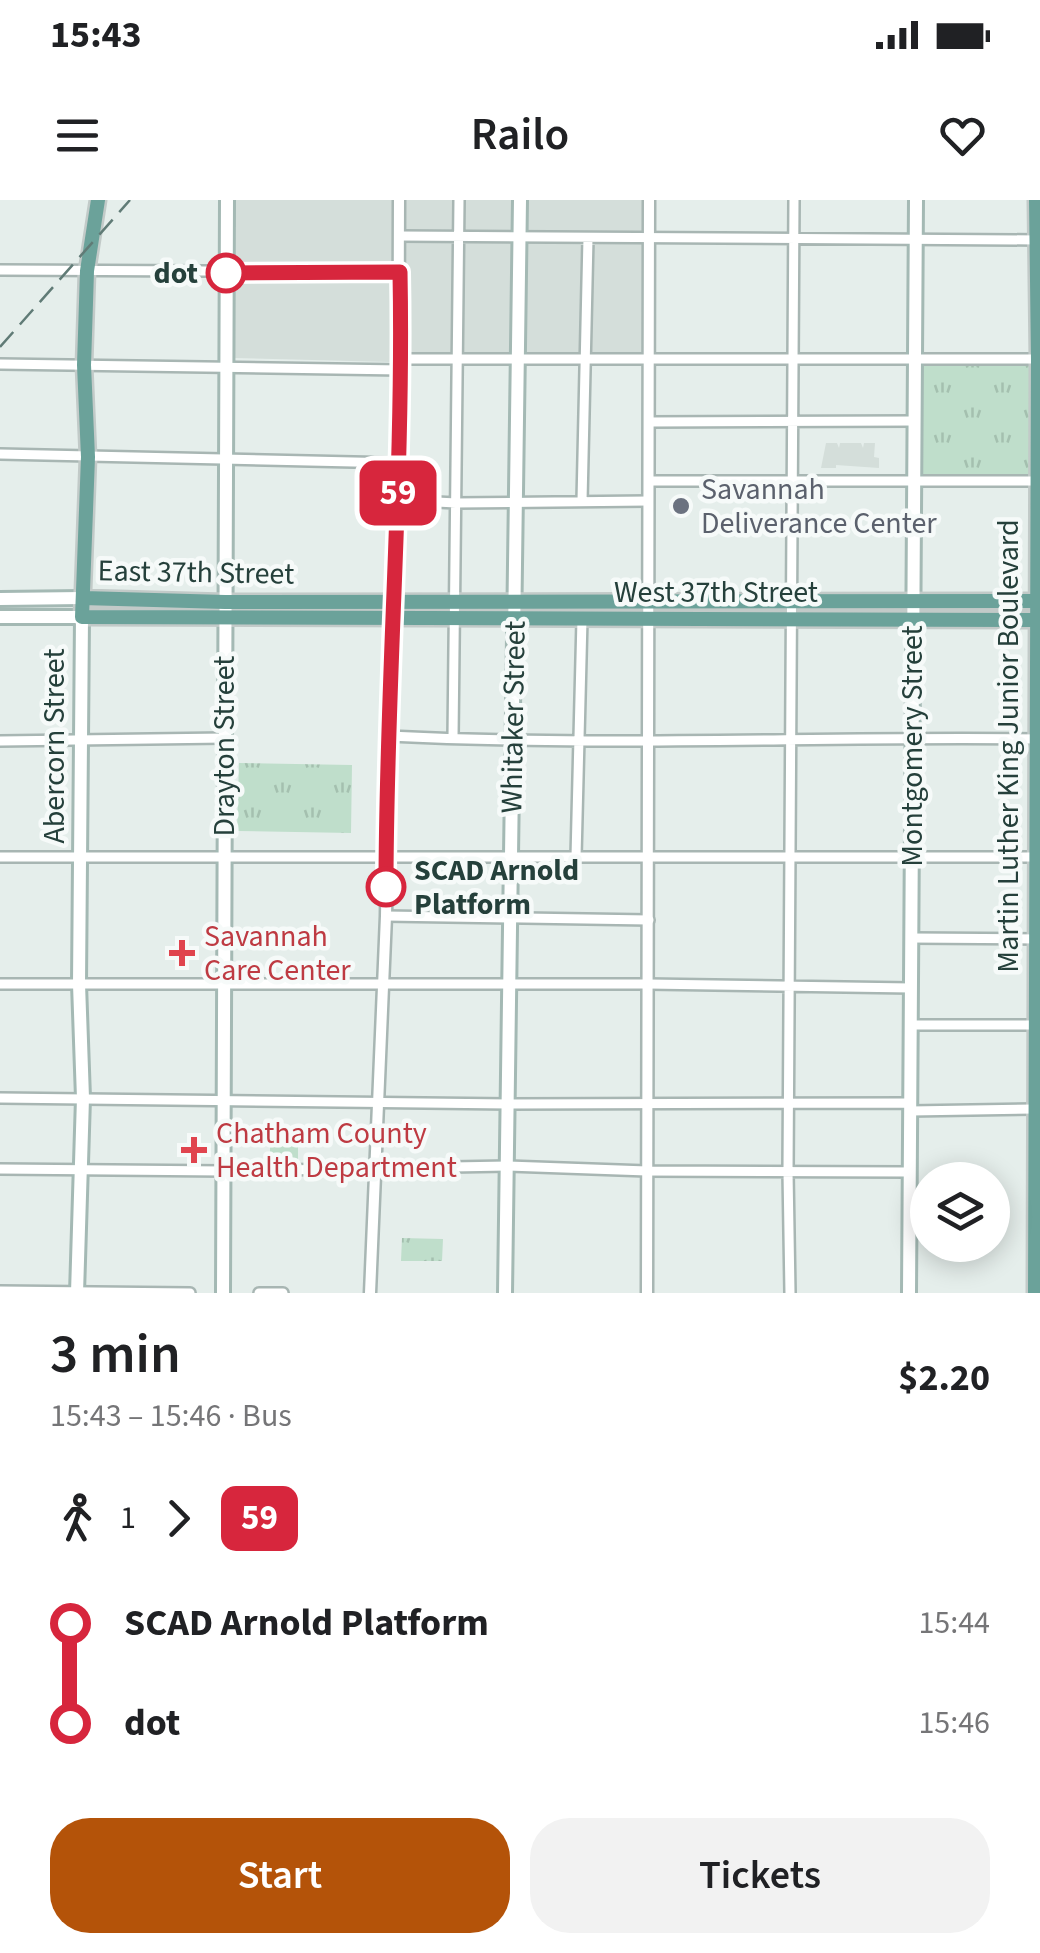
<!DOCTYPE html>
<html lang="en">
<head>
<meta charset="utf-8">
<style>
	body { margin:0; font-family:"Source Sans 3",sans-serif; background:#f2f2f2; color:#202124; height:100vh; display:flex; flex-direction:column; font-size:38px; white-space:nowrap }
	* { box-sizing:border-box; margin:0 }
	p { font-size:32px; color:#757577 }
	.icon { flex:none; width:55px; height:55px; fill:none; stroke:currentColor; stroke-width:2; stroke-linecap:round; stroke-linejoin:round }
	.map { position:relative; height:1093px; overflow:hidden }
	.sheet { display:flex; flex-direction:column; background:#fff; flex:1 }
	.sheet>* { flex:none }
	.badge { padding:0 20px; border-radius:15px; font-size:35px; line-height:65px }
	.buttons { position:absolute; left:910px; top:962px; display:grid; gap:20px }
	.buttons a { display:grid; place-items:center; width:100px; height:100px; border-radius:50%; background:#fff; box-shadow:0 5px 25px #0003; font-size:50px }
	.map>.badge { position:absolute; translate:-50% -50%; box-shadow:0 0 0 5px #fff }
	.legs { display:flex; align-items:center; gap:15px; height:110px; padding:0 50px; font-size:32px }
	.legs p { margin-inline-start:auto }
	.headline { display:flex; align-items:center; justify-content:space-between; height:170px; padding:0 50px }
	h1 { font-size:55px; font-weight:600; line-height:75px }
	.action { display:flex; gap:20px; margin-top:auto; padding:20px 50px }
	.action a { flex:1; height:115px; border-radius:40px; background:#b45309; color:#fff; font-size:40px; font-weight:600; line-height:115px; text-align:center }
	.action a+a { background:#f2f2f2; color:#202124 }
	ul { padding:0 50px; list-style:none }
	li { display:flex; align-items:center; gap:35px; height:100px; font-size:38px }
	li i { display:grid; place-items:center; width:15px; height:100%; margin:0 12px; background:currentColor }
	li i::after { content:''; width:25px; height:25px; margin:-12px; border:8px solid; border-radius:50%; background:#fff }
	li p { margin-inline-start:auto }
	li:first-child i { background:linear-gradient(#0000 50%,currentColor 0) }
	li:last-child i { background:linear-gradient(currentColor 50%,#0000 0) }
	.status { display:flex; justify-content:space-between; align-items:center; height:70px; padding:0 50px; background:#fff; direction:ltr }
	.status svg { height:28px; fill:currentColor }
	header { display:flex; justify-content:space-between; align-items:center; height:130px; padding:0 50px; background:#fff; font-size:45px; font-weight:600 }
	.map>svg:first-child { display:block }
</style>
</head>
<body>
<div class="status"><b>15:43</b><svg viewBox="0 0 49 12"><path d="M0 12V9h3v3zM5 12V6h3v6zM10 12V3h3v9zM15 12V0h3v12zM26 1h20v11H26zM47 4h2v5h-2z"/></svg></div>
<header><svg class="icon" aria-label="menu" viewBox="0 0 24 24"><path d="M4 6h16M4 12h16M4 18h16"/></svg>Railo<svg class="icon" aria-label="heart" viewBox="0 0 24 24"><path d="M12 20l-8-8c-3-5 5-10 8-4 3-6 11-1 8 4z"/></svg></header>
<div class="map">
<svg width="1040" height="1093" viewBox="0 0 1040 1093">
	<defs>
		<pattern id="park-tufts" width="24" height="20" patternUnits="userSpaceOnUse" patternTransform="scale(2.5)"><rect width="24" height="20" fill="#bfdecb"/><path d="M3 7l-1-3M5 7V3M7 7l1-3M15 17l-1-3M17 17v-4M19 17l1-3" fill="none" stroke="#a4c0af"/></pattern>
	</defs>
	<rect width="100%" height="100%" fill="#e5eeeb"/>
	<path fill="#d4deda" d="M232,0H647L650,160L390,162L234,158L236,27L231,26Z
		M826,243H837L839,248L840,243H861L863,248L864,243H875L874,257L879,258V268L836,265V268H821Z"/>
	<path fill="url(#park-tufts)" d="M1040,163V280L917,279V164Z
		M239,563L352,565L351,633L237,631Z
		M298,935V961H270V936Z
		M402,1038L443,1039L442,1061H401Z"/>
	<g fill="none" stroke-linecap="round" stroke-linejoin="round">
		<g stroke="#a8b6b3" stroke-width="14">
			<path id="minor" d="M400,36L1037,40
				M0,70L400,72
				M400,159H1040
				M0,164L401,170
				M649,222L915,221
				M0,254L398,263
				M649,281H1040
				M398,300L456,303L648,301
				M582,301L588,38
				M389,536C605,547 822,536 1038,539
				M453,538L459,0
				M0,541L225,538
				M0,657H1036
				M576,657L582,419
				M386,716L649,720
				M911,738L1035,739
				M0,784H648L911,788
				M911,825H1034
				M0,898L509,904L910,903
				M910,911L1034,909
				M0,969L224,971L508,966L647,971L909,972
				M0,1091L190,1093
				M259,1093H283
				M790,1093L788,972L794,0"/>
		</g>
		<g stroke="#a8b6b3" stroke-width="15">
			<path id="tertiary" d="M370,1093L386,716L391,400L398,300L399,0
				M647,1093L649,0"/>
		</g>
		<g stroke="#a4b9b4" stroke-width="18">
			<path id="secondary" d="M0,399L83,398
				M0,417H82L79,784L83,898L77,1093
				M223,1093L227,0
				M505,1093L520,0
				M909,1093L916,0"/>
		</g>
		<g stroke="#c2cac8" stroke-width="19">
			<path id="primary" d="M98,0L87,71L84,165L88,257L82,417L1040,420
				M83,398L225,402L1040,401
				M1035,1093L1038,159L1036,0"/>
		</g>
		<use href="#minor" stroke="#fff" stroke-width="9"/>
		<use href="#tertiary" stroke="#fff" stroke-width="10"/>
		<use href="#secondary" stroke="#fff" stroke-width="12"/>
		<use href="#primary" stroke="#6ba29a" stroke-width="14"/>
		<path stroke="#607b76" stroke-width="2.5" stroke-dasharray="20 10" stroke-linecap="butt" d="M0,147L130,0"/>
	</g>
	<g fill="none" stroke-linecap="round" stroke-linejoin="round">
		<g stroke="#fff" stroke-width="22">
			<path id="line-1" d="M226,73L400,72C404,277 386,482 386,687"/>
		</g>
		<use href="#line-1" stroke="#d7263d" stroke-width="15"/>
	</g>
	<g fill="#fff" stroke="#d7263d" stroke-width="5">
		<circle cx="226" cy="73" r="18"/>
		<circle cx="386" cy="687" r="18"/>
	</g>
	<circle fill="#6b7280" stroke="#f6faf9" stroke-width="4" cx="681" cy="306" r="10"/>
	<g fill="#e0444e" stroke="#f6faf9" stroke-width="4">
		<path d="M177 738h10v10h10v10h-10v10h-10v-10h-10v-10h10z"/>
		<path d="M189 935h10v10h10v10h-10v10h-10v-10h-10v-10h10z"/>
	</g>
	<g text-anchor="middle" stroke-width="9" stroke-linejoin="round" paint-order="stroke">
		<g font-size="30" font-weight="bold" fill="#25403b" stroke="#f6faf9" text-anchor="end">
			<text x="198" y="83">dot</text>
			<text x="414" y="680" text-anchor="start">SCAD Arnold<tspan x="414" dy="34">Platform</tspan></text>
		</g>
		<g font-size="30" fill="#5b616d" stroke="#f6faf9" text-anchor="start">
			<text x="701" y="299">Savannah<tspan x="701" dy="34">Deliverance Center</tspan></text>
		</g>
		<g font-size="30" fill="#25403b" stroke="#f6faf9">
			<text transform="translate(196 372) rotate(1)" y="10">East 37th Street</text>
			<text x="716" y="402">West 37th Street</text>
			<text transform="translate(513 517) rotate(-89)" y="10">Whitaker Street</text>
			<text transform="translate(54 546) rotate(-90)" y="10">Abercorn Street</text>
			<text transform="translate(224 546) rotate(-90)" y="10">Drayton Street</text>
			<text transform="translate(912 546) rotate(-90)" y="10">Montgomery Street</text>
			<text transform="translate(1008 546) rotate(-90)" y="10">Martin Luther King Junior Boulevard</text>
		</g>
		<g font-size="30" fill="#be3a42" stroke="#f6faf9" text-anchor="start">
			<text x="204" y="746">Savannah<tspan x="204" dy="34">Care Center</tspan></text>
			<text x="216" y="943">Chatham County<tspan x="216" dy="34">Health Department</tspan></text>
		</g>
	</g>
</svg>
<div class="buttons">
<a><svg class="icon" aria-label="layers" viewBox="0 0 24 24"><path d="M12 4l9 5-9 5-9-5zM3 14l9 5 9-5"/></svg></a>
</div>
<b class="badge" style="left:398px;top:293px;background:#d7263d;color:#fff">59</b>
</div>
<section class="sheet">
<div class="headline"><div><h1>3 min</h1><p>15:43 – 15:46 · Bus</p></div><b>$2.20</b></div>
<div class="legs"><svg class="icon" aria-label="walk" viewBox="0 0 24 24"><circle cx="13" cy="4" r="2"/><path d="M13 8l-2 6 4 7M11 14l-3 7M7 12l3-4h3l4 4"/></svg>1<svg class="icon" aria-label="forward" viewBox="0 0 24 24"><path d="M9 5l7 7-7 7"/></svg><b class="badge" style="background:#d7263d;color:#fff">59</b></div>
<ul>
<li><i style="color:#d7263d"></i><b>SCAD Arnold Platform</b><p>15:44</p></li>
<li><i style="color:#d7263d"></i><b>dot</b><p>15:46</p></li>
</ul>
<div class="action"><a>Start</a><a>Tickets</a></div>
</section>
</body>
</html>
